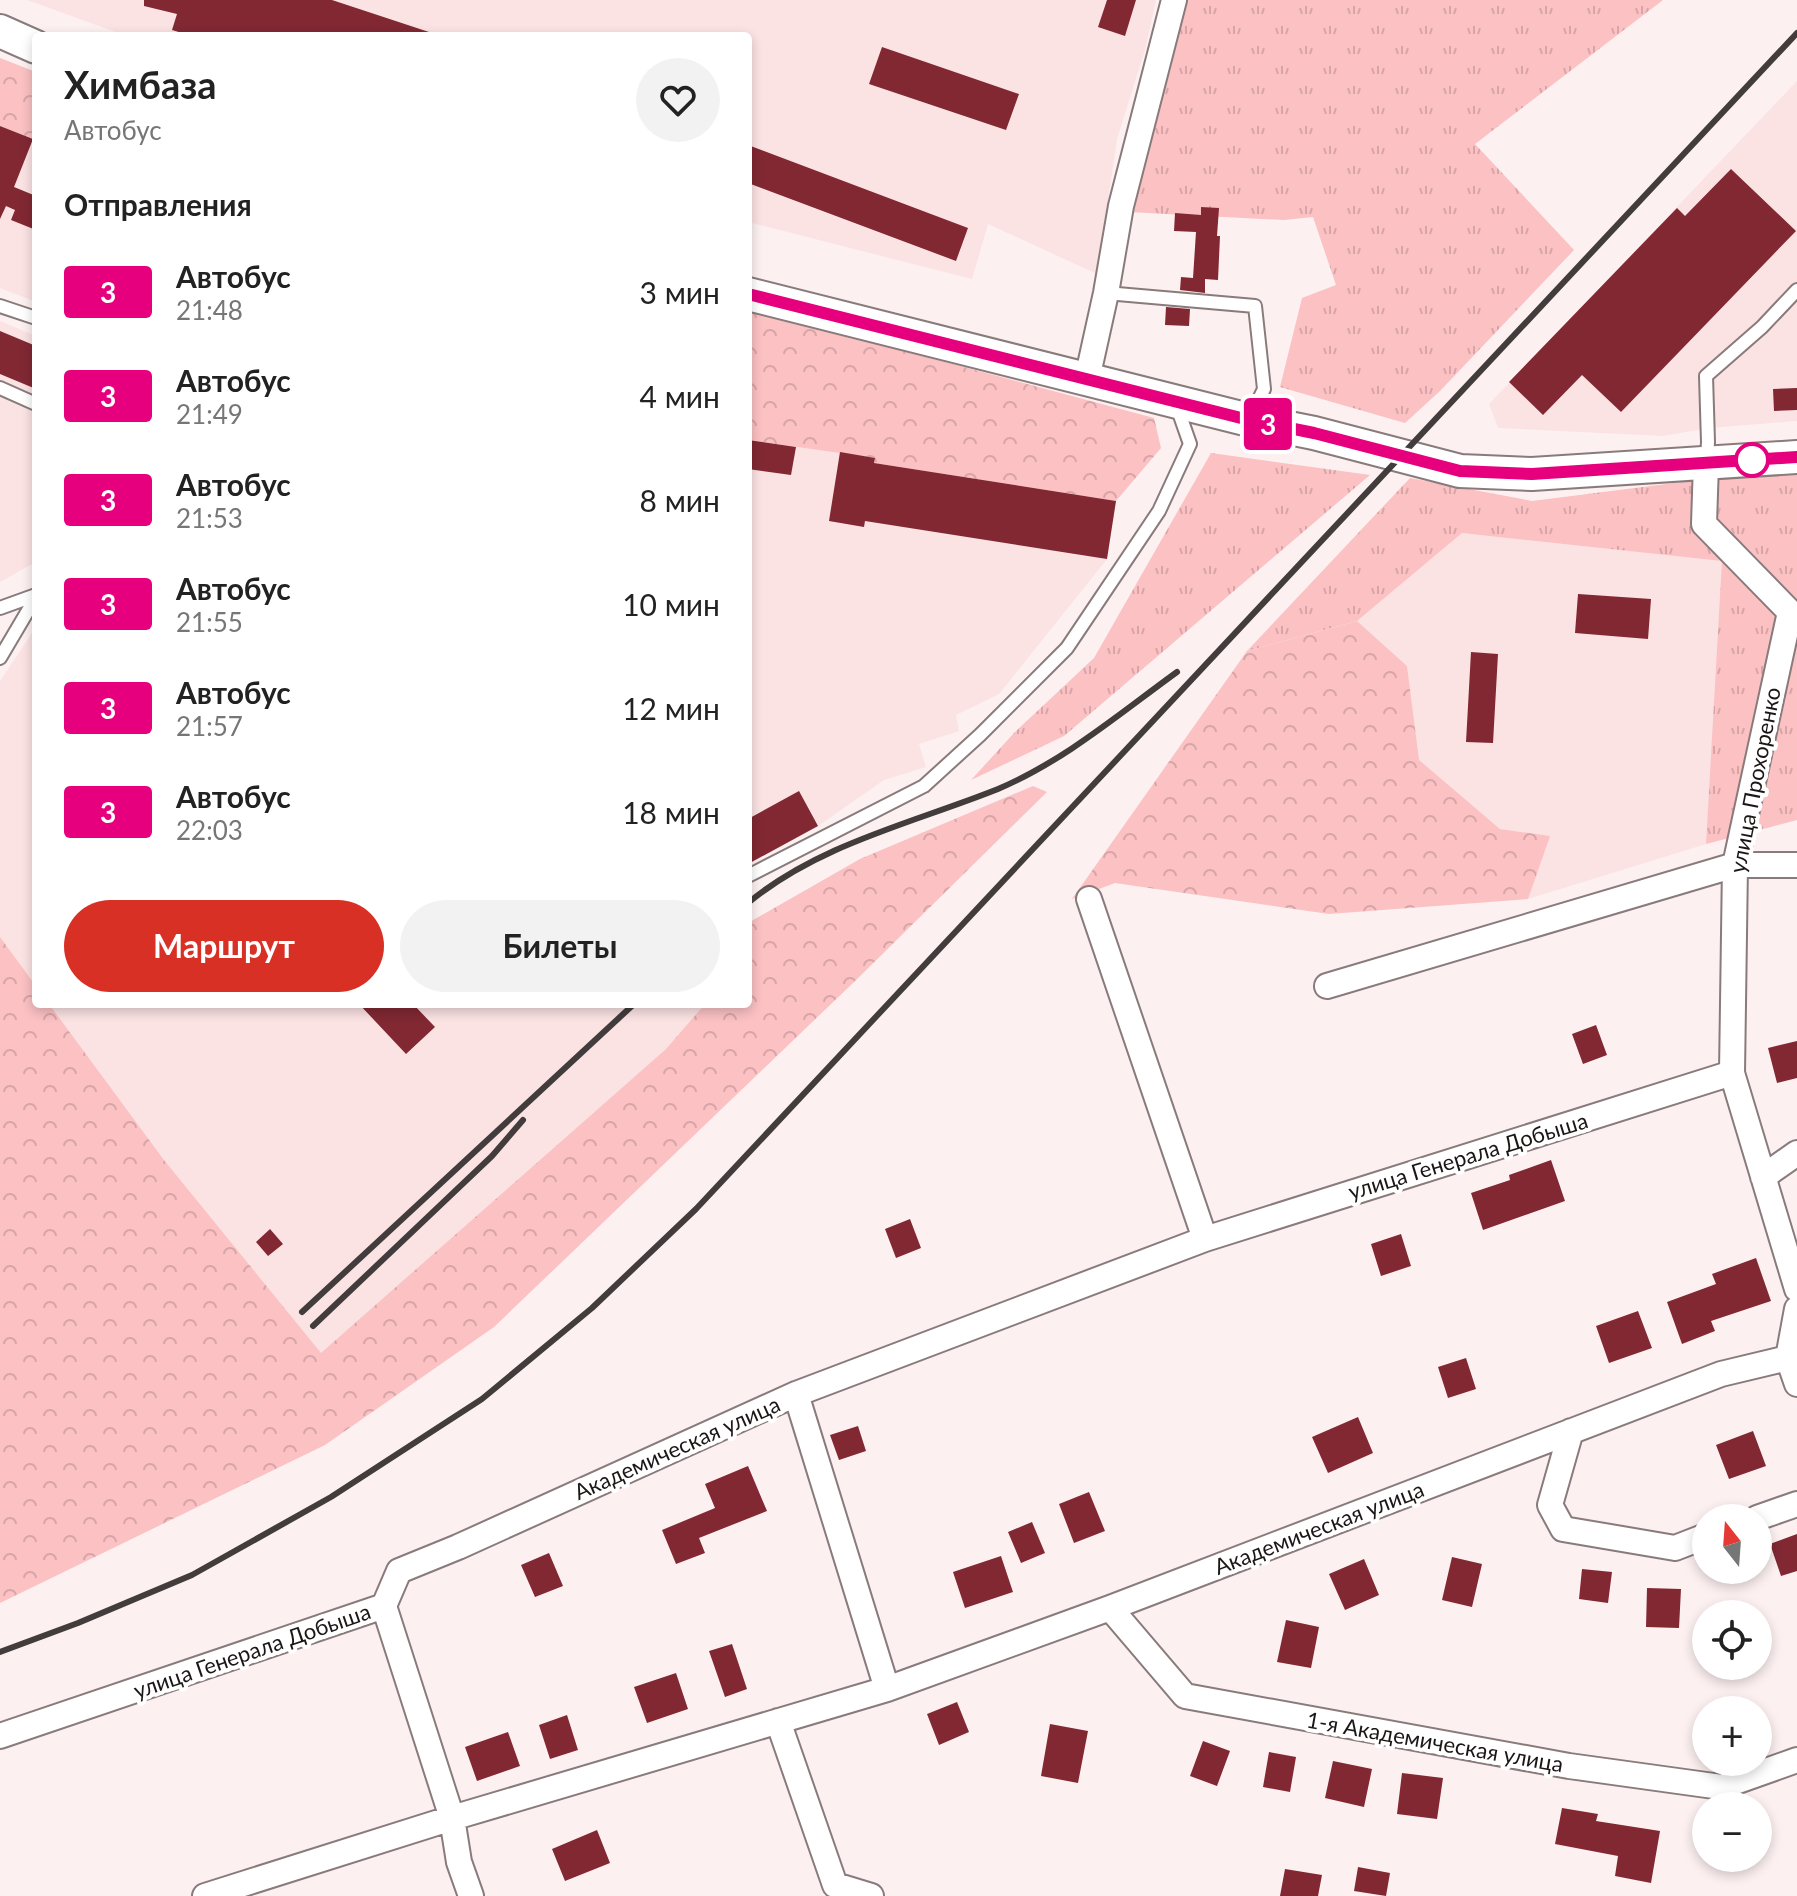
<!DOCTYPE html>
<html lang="ru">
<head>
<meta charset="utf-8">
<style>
	body { margin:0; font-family:Lato,sans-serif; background:#f2f2f2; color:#222; height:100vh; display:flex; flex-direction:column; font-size:30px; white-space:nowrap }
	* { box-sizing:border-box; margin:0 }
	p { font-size:26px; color:#767676 }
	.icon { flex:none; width:44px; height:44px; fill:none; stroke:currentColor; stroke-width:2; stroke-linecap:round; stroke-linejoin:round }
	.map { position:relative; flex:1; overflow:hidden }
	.panel { position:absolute; left:32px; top:32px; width:720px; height:976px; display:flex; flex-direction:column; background:#fff; border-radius:8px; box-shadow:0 4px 12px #0003 }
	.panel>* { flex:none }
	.badge { padding:0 16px; border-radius:6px; font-size:28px; line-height:52px }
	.needle { width:52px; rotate:343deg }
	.tools { position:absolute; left:1692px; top:1504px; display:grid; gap:16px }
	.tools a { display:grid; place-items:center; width:80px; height:80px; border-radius:50%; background:#fff; box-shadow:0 4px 12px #0003; font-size:40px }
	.map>.badge { position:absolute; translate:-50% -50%; box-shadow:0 0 0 4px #fff }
	h2 { padding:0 32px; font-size:30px; line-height:72px }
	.round { display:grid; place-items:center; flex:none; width:84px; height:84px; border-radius:42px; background:#f2f2f2 }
	.headline { display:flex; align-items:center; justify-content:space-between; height:136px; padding:0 32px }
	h1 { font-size:38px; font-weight:700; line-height:60px }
	.primary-button { display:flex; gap:16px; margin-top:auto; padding:16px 32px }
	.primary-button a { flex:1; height:92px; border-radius:48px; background:#d93025; color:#fff; font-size:32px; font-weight:700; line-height:92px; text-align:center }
	.primary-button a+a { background:#f2f2f2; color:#222 }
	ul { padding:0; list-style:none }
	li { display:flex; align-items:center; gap:24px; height:104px; padding:0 32px }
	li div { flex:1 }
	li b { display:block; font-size:30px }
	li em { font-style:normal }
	li .badge { min-width:88px; font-weight:700; text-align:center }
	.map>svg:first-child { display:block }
</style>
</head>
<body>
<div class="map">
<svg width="1797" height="1896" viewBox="0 0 1797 1896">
	<defs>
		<pattern id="grass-tufts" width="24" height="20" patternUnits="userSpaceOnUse" patternTransform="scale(2)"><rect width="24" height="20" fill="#fbc1c3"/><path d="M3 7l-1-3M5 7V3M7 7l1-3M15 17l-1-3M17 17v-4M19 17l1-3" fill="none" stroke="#d7a5a7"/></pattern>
		<pattern id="forest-crowns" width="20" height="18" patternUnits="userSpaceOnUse" patternTransform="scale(2)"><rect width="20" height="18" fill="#fbc1c3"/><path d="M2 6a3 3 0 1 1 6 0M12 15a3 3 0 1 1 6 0" fill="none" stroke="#d7a5a7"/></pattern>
	</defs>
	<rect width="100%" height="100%" fill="#fdf0f0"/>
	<path fill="#fbe2e3" d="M27,0H1156L1145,50L1117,139L1097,274L988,224L972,279L748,222V36H127Z
		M1797,81V421L1709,428L1663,436L1498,428L1489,404Z
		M0,126L36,140V302L0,288Z
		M0,321L36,336V562L0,582Z
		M748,440L875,458V463L1116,501L1107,559L999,694L956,715L959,731L919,744L926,767L884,780L818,826L748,864Z
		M1462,533L1723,561L1706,844L1528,899L1549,836L1500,829L1418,760L1407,666L1357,621Z
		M36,627V986L0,937V681Z
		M49,1004H705L666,1049L321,1354L164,1160Z"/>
	<path fill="url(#grass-tufts)" d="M1186,0H1663L1475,144L1574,250L1440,391L1405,423L1280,387L1302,298L1336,285L1313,217L1284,220L1129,212Z
		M1211,453L1370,475L1064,736L971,780L1015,732L1094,658Z
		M1769,471H1797V820L1706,844L1722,561L1462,533L1357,621L1247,651L1410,478L1532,501Z"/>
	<path fill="url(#forest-crowns)" d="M0,58L36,72V140L0,126Z
		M748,309L1154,418L1161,448L1116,501L874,463L875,458L748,440Z
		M1357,621L1407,666L1419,760L1500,829L1550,836L1528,899L1329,914L1115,883L1072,899L1247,651Z
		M1033,786L1047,792L854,982L494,1327L325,1445L0,1603V937L36,986V1004H49L164,1160L321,1353L666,1049L705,1004H748V923L860,859Z"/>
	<path fill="#812833" d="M144,0H332L432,33V36H192L172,30L177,14L144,6Z
		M1107,0H1136L1125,36L1098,27Z
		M882,47L1019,94L1006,130L869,84Z
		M0,126L33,139L14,187L36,196V230L11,220L15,210L6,206L0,219Z
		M748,145L968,228L956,261L748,183Z
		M1731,169L1796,231L1621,412L1582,375L1543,415L1509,382L1677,208L1685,216Z
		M1201,207L1219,208L1217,236H1220L1218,280L1205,279V293L1180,290L1181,277L1193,278L1196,232L1174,231L1175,213L1201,215Z
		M1166,307L1190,309L1189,326L1165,325Z
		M0,331L36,346V389L0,374Z
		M1797,388V410L1774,411L1773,389Z
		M748,440L796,447L791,475L748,469Z
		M840,452L875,458L874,463L1116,501L1107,559L865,521L864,527L829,521Z
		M1578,594L1651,599L1648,639L1575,633Z
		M1471,652L1498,654L1493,743L1466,742Z
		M799,791L818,826L748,864V819Z
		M359,1004H413L435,1027L406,1054Z
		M1596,1025L1607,1055L1583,1064L1572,1034Z
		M1797,1041V1078L1777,1083L1768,1048Z
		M1551,1160L1565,1201L1483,1230L1471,1193L1510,1180L1509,1175Z
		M910,1219L921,1248L896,1258L885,1229Z
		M270,1229L283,1244L268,1256L256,1242Z
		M1401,1234L1411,1266L1381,1276L1371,1244Z
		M1756,1258L1771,1301L1711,1321L1715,1331L1682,1344L1667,1302L1716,1284L1712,1274Z
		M1638,1311L1652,1348L1609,1363L1596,1326Z
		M1466,1358L1476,1389L1448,1398L1438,1367Z
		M1358,1417L1373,1453L1328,1473L1312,1437Z
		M858,1426L866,1451L839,1460L830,1435Z
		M1753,1431L1766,1466L1729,1479L1716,1445Z
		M748,1466L767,1511L699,1538L705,1553L676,1564L662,1530L715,1508L705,1484Z
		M1089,1492L1105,1531L1074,1543L1059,1504Z
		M1032,1522L1045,1553L1021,1563L1008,1532Z
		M1797,1534V1571L1781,1576L1770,1544Z
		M549,1553L563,1586L535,1597L521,1565Z
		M1001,1556L1013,1592L965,1608L953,1572Z
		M1452,1557L1482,1564L1472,1607L1442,1600Z
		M1364,1559L1379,1595L1345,1610L1329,1574Z
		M1582,1569L1612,1572L1608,1603L1579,1599Z
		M1647,1588L1681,1589L1679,1628L1646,1627Z
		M1286,1620L1319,1627L1311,1668L1277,1662Z
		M732,1644L747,1689L725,1697L709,1651Z
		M676,1673L688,1709L647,1723L634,1687Z
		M957,1702L969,1732L939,1745L927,1714Z
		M567,1715L578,1750L550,1759L539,1725Z
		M1050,1724L1088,1731L1078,1783L1041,1776Z
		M508,1732L520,1766L477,1781L465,1747Z
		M1203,1741L1230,1751L1217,1786L1190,1776Z
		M1269,1752L1296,1757L1290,1792L1263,1787Z
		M1333,1761L1372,1769L1364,1807L1325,1798Z
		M1402,1773L1443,1778L1437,1819L1397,1814Z
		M1562,1808L1598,1814L1596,1821L1660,1831L1651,1883L1615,1876L1618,1856L1555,1844Z
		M597,1830L610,1863L565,1881L552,1849Z
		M1358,1867L1390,1873L1386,1896L1354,1891Z
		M1285,1869L1322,1875L1318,1896H1280Z"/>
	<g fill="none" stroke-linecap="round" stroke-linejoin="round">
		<g stroke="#897b7b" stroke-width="16">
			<path id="lane" d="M1106,293L1255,306L1264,389L1250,418
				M0,306L36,318
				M0,388L36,404
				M1707,459L1708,442L1706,376L1762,327L1797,290
				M0,608L36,595
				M0,658L36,597
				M748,876L924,786L980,735L1067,648L1159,511L1190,444L1176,404"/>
		</g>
		<g stroke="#897b7b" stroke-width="28">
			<path id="street" d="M1087,379L1106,293L1121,206L1174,0
				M1706,463L1704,524L1790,612L1735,865L1732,1073L1797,1289
				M1089,899L1205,1239
				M1327,986L1735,865H1797
				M1763,1177L1797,1153
				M1797,1309L1788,1358L1797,1384
				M796,1394L1205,1239L1732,1073
				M1571,1431L1550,1505L1563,1529L1675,1548L1706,1536
				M1757,1518L1797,1504
				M1110,1608L1185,1696L1569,1766L1721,1787L1797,1760
				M887,1689L1110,1608L1721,1374L1788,1358
				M778,1721L835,1885L871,1896
				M0,1736L384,1606L452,1818L459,1862L471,1896
				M205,1896L452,1818L887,1689L796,1394L458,1547L399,1571L384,1606"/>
		</g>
		<g stroke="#897b7b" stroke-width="36">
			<path id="secondary" d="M0,31L36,47
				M748,294L1249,420L1314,433L1460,471L1532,474L1797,457"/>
		</g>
		<use href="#lane" stroke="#fff" stroke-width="12"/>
		<use href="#street" stroke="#fff" stroke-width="24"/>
		<use href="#secondary" stroke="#fff" stroke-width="32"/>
		<path stroke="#423c3c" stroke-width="6" d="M748,903C819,844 913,823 998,789C1064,761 1119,714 1177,672
			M302,1312L634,1004
			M313,1326L492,1156L523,1120
			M0,1652L78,1623L192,1575L331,1497L482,1399L592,1308L696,1209L1797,33"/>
	</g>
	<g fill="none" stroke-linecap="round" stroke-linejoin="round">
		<g stroke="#fff" stroke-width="18">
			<path id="line" d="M748,294L1249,420L1314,433L1460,471L1532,474L1797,457"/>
		</g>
		<use href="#line" stroke="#e6007e" stroke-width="12"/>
	</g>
	<circle fill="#fff" stroke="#e6007e" stroke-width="4" cx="1752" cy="460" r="16"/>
	<g text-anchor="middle" stroke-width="8" stroke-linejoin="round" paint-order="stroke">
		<g font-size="22" fill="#1c1717" stroke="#fff">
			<text transform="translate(1755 780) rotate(-79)" y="8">улица Прохоренко</text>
			<text transform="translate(1468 1156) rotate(-17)" y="8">улица Генерала Добыша</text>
			<text transform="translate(677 1448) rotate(-24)" y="8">Академическая улица</text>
			<text transform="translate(1319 1528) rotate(-21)" y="8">Академическая улица</text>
			<text transform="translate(252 1651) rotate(-19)" y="8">улица Генерала Добыша</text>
			<text transform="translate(1435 1742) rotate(10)" y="8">1-я Академическая улица</text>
		</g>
	</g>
</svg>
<div class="tools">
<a><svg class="needle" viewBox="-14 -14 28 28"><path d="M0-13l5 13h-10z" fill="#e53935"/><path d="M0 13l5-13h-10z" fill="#767676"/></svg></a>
<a><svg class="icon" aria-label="locate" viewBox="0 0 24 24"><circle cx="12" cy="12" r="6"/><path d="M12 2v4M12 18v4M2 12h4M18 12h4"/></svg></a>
<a>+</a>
<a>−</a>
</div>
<b class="badge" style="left:1268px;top:424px;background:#e6007e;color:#fff">3</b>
<section class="panel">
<div class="headline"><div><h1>Химбаза</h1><p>Автобус</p></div><a class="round"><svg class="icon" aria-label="heart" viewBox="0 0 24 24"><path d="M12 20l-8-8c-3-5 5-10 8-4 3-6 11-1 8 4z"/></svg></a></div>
<h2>Отправления</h2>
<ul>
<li><span class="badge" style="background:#e6007e;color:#fff">3</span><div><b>Автобус</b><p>21:48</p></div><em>3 мин</em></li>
<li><span class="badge" style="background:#e6007e;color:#fff">3</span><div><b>Автобус</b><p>21:49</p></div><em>4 мин</em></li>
<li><span class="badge" style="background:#e6007e;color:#fff">3</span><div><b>Автобус</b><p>21:53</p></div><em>8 мин</em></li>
<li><span class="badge" style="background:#e6007e;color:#fff">3</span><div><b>Автобус</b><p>21:55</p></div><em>10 мин</em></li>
<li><span class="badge" style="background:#e6007e;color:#fff">3</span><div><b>Автобус</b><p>21:57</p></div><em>12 мин</em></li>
<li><span class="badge" style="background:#e6007e;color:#fff">3</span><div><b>Автобус</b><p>22:03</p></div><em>18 мин</em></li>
</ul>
<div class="primary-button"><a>Маршрут</a><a>Билеты</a></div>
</section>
</div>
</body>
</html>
